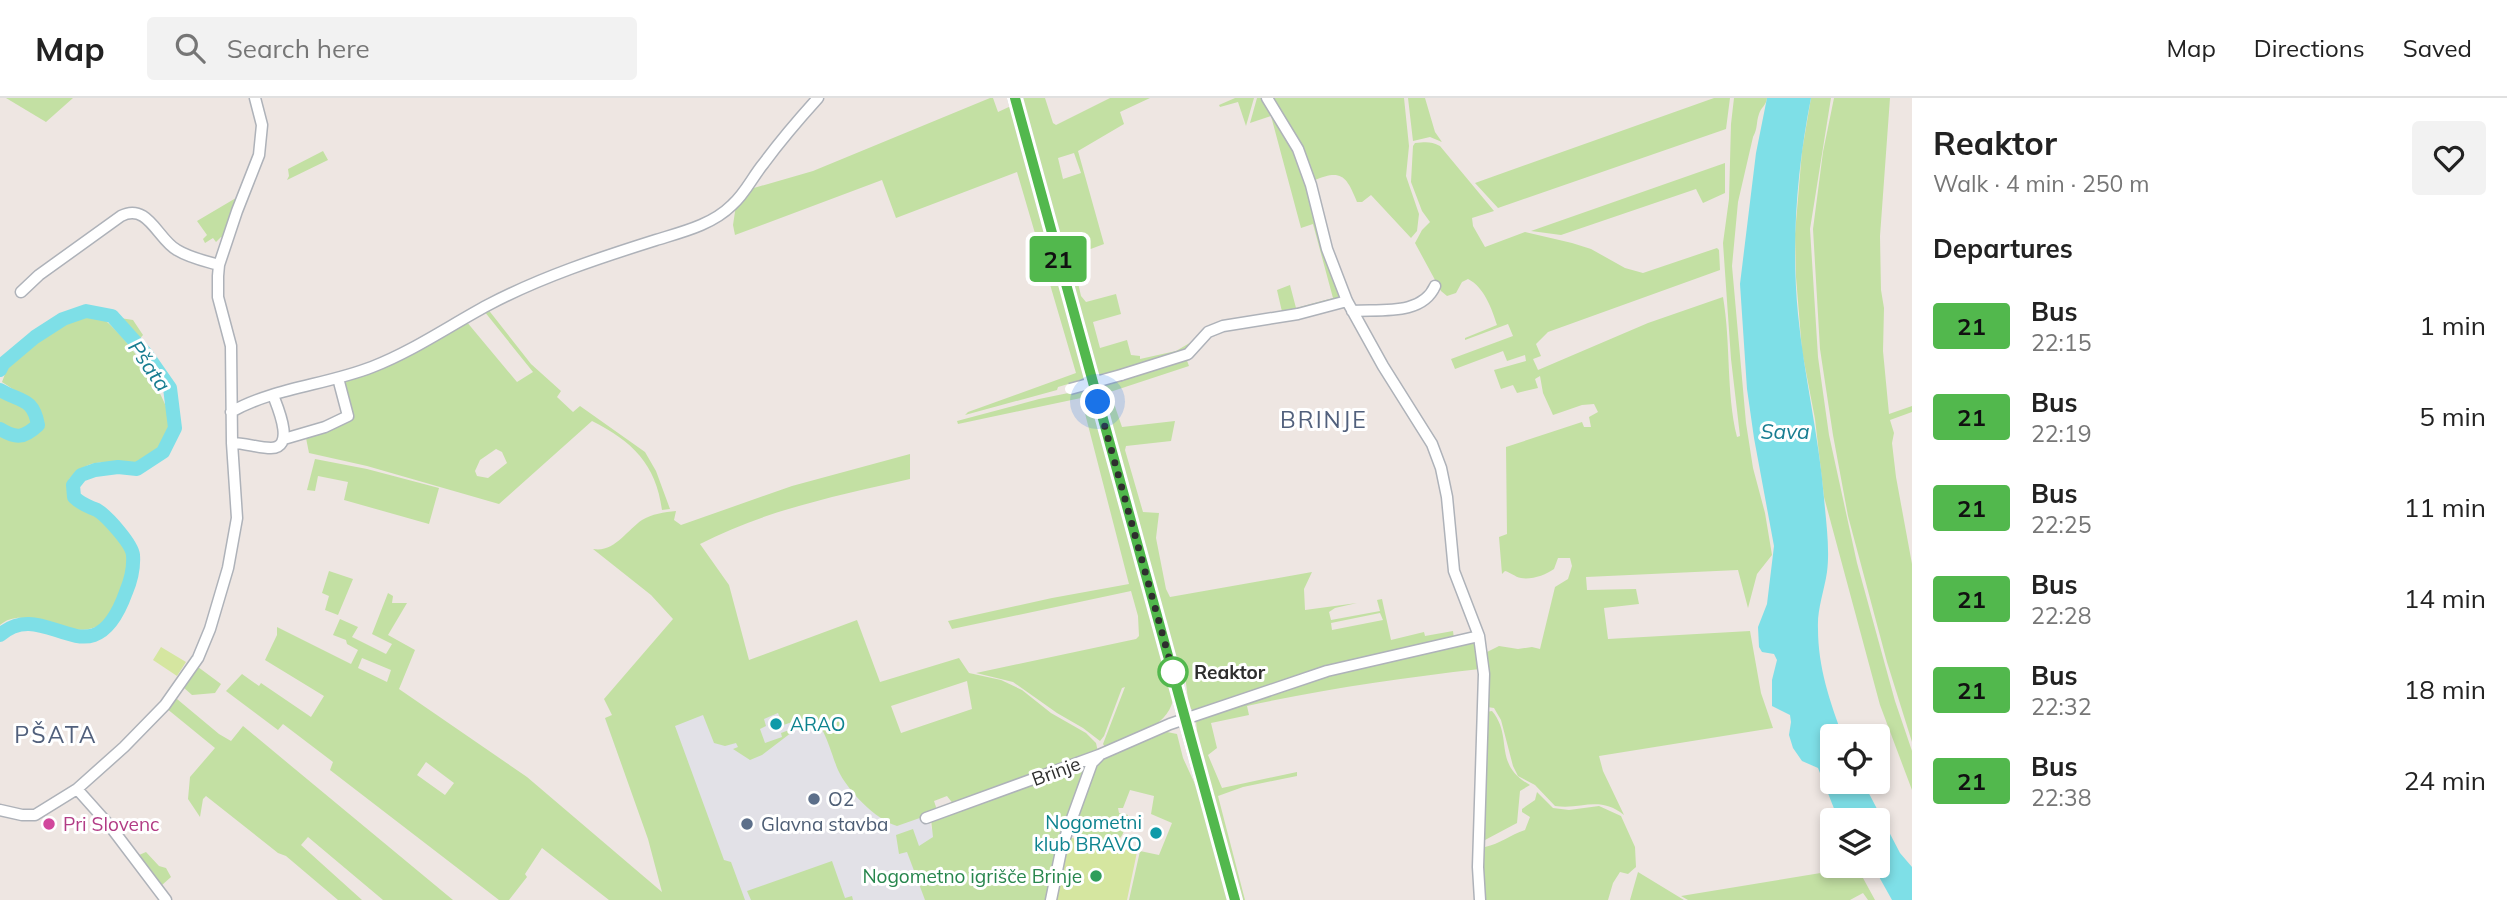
<!DOCTYPE html>
<html lang="en">
<head>
<meta charset="utf-8">
<style>
	body { margin:0; font-family:Mulish,sans-serif; background:#f2f2f2; color:#222; height:100vh; display:flex; flex-direction:column; font-size:26px; white-space:nowrap }
	* { box-sizing:border-box; margin:0 }
	p { font-size:23px; color:#767676 }
	.icon { flex:none; width:38px; height:38px; fill:none; stroke:currentColor; stroke-width:2; stroke-linecap:round; stroke-linejoin:round }
	.map { position:relative; flex:1; overflow:hidden }
	.details { display:flex; flex-direction:column; background:#fff; width:595px }
	.details>* { flex:none }
	.badge { padding:0 14px; border-radius:5px; font-size:24px; line-height:46px }
	.tools { position:absolute; left:1820px; top:626px; display:grid; gap:14px }
	.tools a { display:grid; place-items:center; width:70px; height:70px; border-radius:7px; background:#fff; box-shadow:0 4px 10px #0003; font-size:35px }
	.you { position:absolute; width:35px; height:35px; margin:-18px; border:5px solid #fff; border-radius:50%; background:#1a73e8; box-shadow:0 0 0 10px #1a73e833 }
	.map>.badge { position:absolute; translate:-50% -50%; box-shadow:0 0 0 4px #fff }
	h2 { padding:0 21px; font-size:26px; line-height:63px }
	.round { display:grid; place-items:center; flex:none; width:74px; height:74px; border-radius:7px; background:#f2f2f2 }
	.headline { display:flex; align-items:center; justify-content:space-between; height:119px; padding:0 21px }
	h1 { font-size:33px; font-weight:700; line-height:52px }
	ul { padding:0; list-style:none }
	li { display:flex; align-items:center; gap:21px; height:91px; padding:0 21px }
	li div { flex:1 }
	li b { display:block; font-size:26px }
	li em { font-style:normal }
	li .badge { min-width:77px; font-weight:700; text-align:center }
	header { display:flex; align-items:center; gap:42px; box-sizing:border-box; height:98px; padding:0 35px; background:#fff; border-bottom:2px solid #e0e0e0 }
	header strong { font-size:33px }
	nav { display:flex; gap:38px; margin-inline-start:auto; font-size:24px }
	.search { width:490px; height:63px; background:#f2f2f2; display:flex; align-items:center; gap:18px; box-sizing:border-box; padding:0 24px; border-radius:7px; color:#767676; font-size:26px }
	main { display:flex; flex:1; min-height:0 }
	.map>svg:first-child { display:block }
</style>
</head>
<body>
<header>
<strong>Map</strong>
<div class="search"><svg class="icon" aria-label="search" viewBox="0 0 24 24"><circle cx="10" cy="10" r="6"/><path d="M15 15l6 6"/></svg>Search here</div>
<nav><a>Map</a><a>Directions</a><a>Saved</a></nav>
</header>
<main>
<div class="map">
<svg width="1912" height="802" viewBox="0 0 1912 802">
	<rect width="100%" height="100%" fill="#eee6e2"/>
	<path fill="#e2e1e7" d="M856,526L958,802H673L605,621Z"/>
	<path fill="#c3e0a3" fill-rule="evenodd" d="M6,0H73L46,24Z
		M990,0H993L998,14L1011,8L1085,281L1058,289L1057,292L965,317L968,314L1076,275L1017,74L896,120L882,82L735,137L733,127L736,107L747,92L813,73Z
		M1020,0H1045L1053,25L1056,27L1110,0H1150L1120,14L1124,26L1078,53L1104,146L1072,158L1081,198L1086,204L1116,196L1121,216L1093,224L1100,250L1127,242L1131,257L1140,258V261L1176,253L1200,239L1190,251L1097,278ZM1074,55L1081,75L1063,81L1058,60Z
		M1235,0H1254L1246,28L1238,4L1220,9L1219,7Z
		M1257,0H1264L1290,43L1302,69L1341,200L1283,218L1277,192L1290,187L1296,210L1333,200L1313,126L1301,130L1271,18L1250,25Z
		M1272,0H1404L1409,48L1406,78L1419,116L1417,133L1411,140L1371,97L1362,104H1357C1346,77 1341,71 1313,83Z
		M1408,0H1425L1435,34L1442,44L1430,39L1413,43Z
		M1714,0H1730L1726,31L1498,110L1475,85Z
		M1734,0H1767C1766,8 1761,9 1759,16C1756,24 1758,30 1753,39L1738,104L1732,168L1746,325L1753,370L1765,415L1772,457L1757,476L1748,510L1738,472L1586,479L1587,492L1636,491L1639,506L1604,510L1608,541L1750,533L1761,595L1773,630L1599,658L1603,673L1624,717C1599,697 1582,712 1555,708L1535,687L1518,678L1513,668L1501,622L1494,610L1487,609L1485,555L1499,548L1518,551L1532,549L1540,551L1555,489L1568,481L1572,468L1570,460H1558L1554,471C1546,477 1531,482 1521,480C1515,479 1510,474 1505,473L1502,476L1499,439L1507,436L1506,349L1582,324L1584,329H1591L1589,319L1598,314L1594,306L1582,307L1553,317L1543,295L1540,278L1535,281L1538,290L1517,295L1513,287L1501,291L1494,272L1526,263L1525,257L1507,263L1503,253L1455,271L1451,261L1513,238L1508,226L1465,242V240L1497,227C1492,211 1484,189 1468,181L1462,184L1456,195L1447,198L1441,193L1415,145L1422,132L1430,124L1422,113L1411,84L1413,48L1415,45C1425,44 1431,43 1440,48L1494,113L1472,120L1473,128L1485,149L1525,134L1572,145L1591,151L1625,170L1643,175L1717,150L1719,152L1720,172L1548,234L1536,246L1541,258L1533,261L1538,272L1648,225L1723,199C1731,245 1726,294 1737,339L1740,338L1731,261L1723,145L1729,101L1731,26Z
		M1811,0H1831L1810,131L1818,259L1829,337L1857,465L1895,603L1912,653V692L1880,607L1824,399L1815,321L1802,253L1796,179L1795,136L1802,53Z
		M1834,0H1890L1880,138L1881,192L1884,210L1883,253L1889,316L1912,308V314L1890,322L1894,335L1892,345L1896,379L1912,466V644L1887,564L1848,418L1833,337L1820,251L1813,131L1823,54Z
		M323,53L328,62L287,82L289,78L288,71Z
		M1725,65V95L1703,105L1696,91L1561,137L1531,133Z
		M241,97L226,140L221,139L216,144L213,140L205,145L203,141L207,137L197,123Z
		M487,210L531,266L561,293L557,299L573,314L580,308L645,354L656,373L670,411L662,412C656,366 632,343 592,323L499,406L367,368L309,355L306,340L350,320L343,282L466,223L517,284L533,274L484,213ZM496,351L502,354L507,365L488,380L477,378L475,373L480,362Z
		M84,216C89,217 95,216 100,219C124,233 171,301 171,329C171,337 167,347 162,353C143,377 115,359 91,366C82,369 76,375 69,381C63,417 91,407 110,425C118,433 124,445 130,454C127,471 127,492 118,507C86,565 32,499 0,527V296L13,303L19,295L2,284L8,268L24,251L45,238L62,222Z
		M120,220L133,222L143,237L137,244Z
		M1186,260L1189,268L1110,294L1122,329L1175,323L1171,343L1126,348L1125,352L1143,414L1159,415L1156,440L1166,491L1170,499L1312,474L1304,491L1305,512L1357,505L1335,510L1329,514L1331,522L1380,513L1377,502L1382,501L1391,542L1424,534L1425,538L1453,533L1454,541L1214,610L1193,612L1189,610L1184,569L1172,552L1099,288ZM1380,515L1383,522L1332,532L1331,525Z
		M1088,291L1173,602C1167,630 1129,640 1106,651L1103,646L1125,589L1122,590L1104,638L1100,643L1083,630L1057,615L1013,584L976,575L1136,541L1139,538L1138,518L1131,493L952,531L948,523L1052,500L1129,486L1081,300L958,326L957,323L1039,301Z
		M910,356V381C840,397 765,412 700,446L729,487L749,562L857,522L880,584L959,560L969,575L1001,582L1022,592L1051,615L1086,635L1096,645L1098,654L954,707L947,698L934,703L936,709L934,715L897,728C876,722 847,692 838,672C833,661 825,629 815,623C805,617 793,624 783,627L778,615L764,621L766,628L760,631L765,645L782,639L781,635L800,628L762,657L750,662L733,651L738,649L736,645L725,648L714,645L703,617L675,628L724,762L731,764L745,802H609L542,750L525,776L527,779L509,802H499L330,672L333,664L283,626L278,632L226,593L242,576L259,588L261,585L311,619L324,598L265,562L277,537V529L351,566L358,552L347,546L346,542L333,537L340,521L358,529L352,539L386,556L392,546L372,536L388,495L393,498L392,505H407L388,537L415,552L399,591L527,679L662,794L648,741L605,620L612,617L604,601L673,521L651,497L593,451C614,455 627,432 642,422C652,416 664,414 676,413L674,422L681,427L792,388ZM362,560L391,572L387,584L358,570ZM967,583L972,611L901,635L891,608ZM426,664L454,685L445,697L417,677Z
		M315,361L367,371L439,390L429,426L344,402L348,384L318,378L315,393L307,392Z
		M329,473L353,481L338,517L325,512L329,498L322,495Z
		M1475,544L1480,571C1401,580 1324,591 1247,608L1249,617L1211,625L1217,650L1208,657L1222,690L1297,674V678L1243,689L1218,698L1245,802H1240L1198,644L1196,623L1327,577Z
		M198,569L221,586L215,595L192,597L183,589Z
		M174,600L177,601L219,636L231,643L243,628L453,802H383L308,739L301,747L362,802H338L286,758L278,755L206,698L203,701L200,719L188,701L190,679L215,650L166,610Z
		M1492,613C1514,639 1492,666 1530,687L1520,693L1517,725L1485,742L1486,619V614Z
		M1167,634L1177,636L1183,660L1200,697L1229,802H1129L1140,753L1159,757L1172,725L1151,716L1154,698L1130,692L1123,710H1118L1119,715L1128,717C1126,723 1125,734 1121,739C1112,750 1083,738 1073,733L1071,727L1094,669L1102,660Z
		M1078,668L1084,671L1085,676L1048,802H925L907,754L899,756L896,737L913,731L919,748L933,739L931,721Z
		M1537,694L1553,710L1569,712L1599,708L1621,718L1635,749L1636,769L1628,776L1620,774L1613,785L1608,802H1484L1483,757L1485,749C1500,746 1510,737 1525,732L1530,719L1522,714V711L1535,702Z
		M146,754L159,768L166,770L171,779L162,787L141,762L139,757Z
		M832,763L845,800L852,798L853,802H751L747,793Z
		M1857,769L1875,802H1868L1863,795L1850,802H1688L1681,798Z
		M1638,774L1684,802H1630Z"/>
	<path fill="#d5e6a0" d="M161,549L186,564L177,578L153,562Z
		M1068,739L1137,754L1127,802H1054Z"/>
	<path fill="#7edfe7" d="M1767,0H1811C1797,71 1791,144 1798,216C1804,278 1819,338 1824,400C1826,423 1830,451 1827,474C1824,494 1817,511 1818,531C1818,569 1830,604 1843,639H1832V684H1863L1900,755L1912,769V802H1892L1873,768H1878V723H1842L1835,713L1818,670L1802,663L1793,650L1789,637L1791,624L1790,617L1772,608V582L1777,562L1774,556L1762,554L1759,549L1758,529L1767,506L1774,448L1754,340L1747,291L1740,186L1756,55Z"/>
	<g fill="none" stroke-linecap="round" stroke-linejoin="round">
		<path stroke="#7edfe7" stroke-width="14" d="M0,272L3,266L35,239L63,221L86,213L112,218L147,257L170,290L175,330L163,354L137,371L118,369L95,372L81,377L73,387L74,399C82,407 88,408 97,412C107,418 132,446 133,457C134,470 131,482 126,494C92,589 46,496 0,537
			M0,292C20,304 33,299 38,327C24,340 16,341 0,331"/>
		<g stroke="#aeb2b9" stroke-width="13">
			<path id="minor" d="M1267,0L1298,51L1311,87L1327,151L1347,203L1383,268L1432,346L1441,370L1447,399L1454,473L1479,538L1484,576L1478,769L1480,802
				M21,194L39,177L121,118C148,104 158,142 177,152C190,160 205,163 219,167
				M1352,213C1380,211 1422,218 1435,188
				M1121,277L1188,256L1208,234L1223,228L1298,216L1347,203
				M231,314C273,290 326,287 372,269C413,253 449,228 488,207C541,179 599,160 656,142C682,134 712,127 732,107C745,96 753,78 764,65C781,42 799,21 818,0
				M284,341L325,329L348,318L338,280
				M232,345C245,345 259,350 271,350C296,350 277,308 273,297
				M77,691L110,728L166,802
				M0,712L22,717H35L77,691L124,649L165,607L198,560L210,531L228,470L237,420L232,345L231,248L218,199V178L219,167L237,113L259,57L262,27L255,0
				M926,720L1099,657L1170,626L1327,573L1479,538
				M1051,802L1062,748L1092,665L1099,658"/>
		</g>
		<g stroke="#c4c4c4" stroke-width="16">
			<path id="major" d="M1015,0L1235,802"/>
		</g>
		<use href="#minor" stroke="#fff" stroke-width="10"/>
		<use href="#major" stroke="#e8b46d" stroke-width="12"/>
		<g stroke="#aeb2b9" stroke-width="13" stroke-linecap="butt">
			<path id="minor-bridge" d="M1070,291L1121,277"/>
		</g>
		<use href="#minor-bridge" stroke="#fff" stroke-width="10"/>
	</g>
	<g fill="none" stroke-linecap="round" stroke-linejoin="round">
		<g stroke="#fff" stroke-width="16">
			<path id="line" d="M1015,0L1235,802"/>
		</g>
		<use href="#line" stroke="#52b84d" stroke-width="10"/>
		<path stroke="#2e2e2e" stroke-width="7" stroke-dasharray="0 12.6" d="M1098,304L1173,574"/>
	</g>
	<circle fill="#fff" stroke="#52b84d" stroke-width="3.5" cx="1173" cy="574" r="14"/>
	<g fill="#0f9aa8" stroke="#fff" stroke-width="2.5">
		<circle cx="776" cy="626" r="7"/>
		<circle cx="1156" cy="735" r="7"/>
	</g>
	<g fill="#5c6f8a" stroke="#fff" stroke-width="2.5">
		<circle cx="814" cy="701" r="7"/>
		<circle cx="747" cy="726" r="7"/>
	</g>
	<circle fill="#d1479c" stroke="#fff" stroke-width="2.5" cx="49" cy="726" r="7"/>
	<circle fill="#2e9e5b" stroke="#fff" stroke-width="2.5" cx="1096" cy="778" r="7"/>
	<g text-anchor="middle" stroke-width="6" stroke-linejoin="round" paint-order="stroke">
		<g font-size="19" font-weight="bold" fill="#2e2e2e" stroke="#fff" text-anchor="start">
			<text x="1194" y="581">Reaktor</text>
		</g>
		<g font-size="19" fill="#0d838f" stroke="#fff" text-anchor="start">
			<text x="790" y="633">ARAO</text>
			<text x="1142" y="731" text-anchor="end">Nogometni<tspan x="1142" dy="22">klub BRAVO</tspan></text>
		</g>
		<g font-size="19" fill="#2e2e2e" stroke="#fff">
			<text transform="translate(1056 673) rotate(-20)" y="7">Brinje</text>
		</g>
		<g font-size="19" fill="#4e5e75" stroke="#fff" text-anchor="start">
			<text x="828" y="708">O2</text>
			<text x="761" y="733">Glavna stavba</text>
		</g>
		<g font-size="19" fill="#b23c85" stroke="#fff" text-anchor="start">
			<text x="63" y="733">Pri Slovenc</text>
		</g>
		<g font-size="19" fill="#27864d" stroke="#fff" text-anchor="end">
			<text x="1082" y="785">Nogometno igrišče Brinje</text>
		</g>
		<g font-size="21" font-style="italic" fill="#187d91" stroke="#fff">
			<text transform="translate(149 268) rotate(55)" y="7">Pšata</text>
			<text x="1785" y="341">Sava</text>
		</g>
		<g font-size="23" letter-spacing="2" fill="#51607c" stroke="#fff">
			<text x="1324" y="330">BRINJE</text>
			<text x="56" y="645">PŠATA</text>
		</g>
	</g>
</svg>
<div class="tools">
<a><svg class="icon" aria-label="locate" viewBox="0 0 24 24"><circle cx="12" cy="12" r="6"/><path d="M12 2v4M12 18v4M2 12h4M18 12h4"/></svg></a>
<a><svg class="icon" aria-label="layers" viewBox="0 0 24 24"><path d="M12 4l9 5-9 5-9-5zM3 14l9 5 9-5"/></svg></a>
</div>
<div class="you" style="left:1098px;top:304px"></div>
<b class="badge" style="left:1058px;top:161px;background:#52b84d;color:#111">21</b>
</div>
<section class="details">
<div class="headline"><div><h1>Reaktor</h1><p>Walk · 4 min · 250 m</p></div><a class="round"><svg class="icon" aria-label="heart" viewBox="0 0 24 24"><path d="M12 20l-8-8c-3-5 5-10 8-4 3-6 11-1 8 4z"/></svg></a></div>
<h2>Departures</h2>
<ul>
<li><span class="badge" style="background:#52b84d;color:#111">21</span><div><b>Bus</b><p>22:15</p></div><em>1 min</em></li>
<li><span class="badge" style="background:#52b84d;color:#111">21</span><div><b>Bus</b><p>22:19</p></div><em>5 min</em></li>
<li><span class="badge" style="background:#52b84d;color:#111">21</span><div><b>Bus</b><p>22:25</p></div><em>11 min</em></li>
<li><span class="badge" style="background:#52b84d;color:#111">21</span><div><b>Bus</b><p>22:28</p></div><em>14 min</em></li>
<li><span class="badge" style="background:#52b84d;color:#111">21</span><div><b>Bus</b><p>22:32</p></div><em>18 min</em></li>
<li><span class="badge" style="background:#52b84d;color:#111">21</span><div><b>Bus</b><p>22:38</p></div><em>24 min</em></li>
</ul>
</section>
</main>
</body>
</html>
